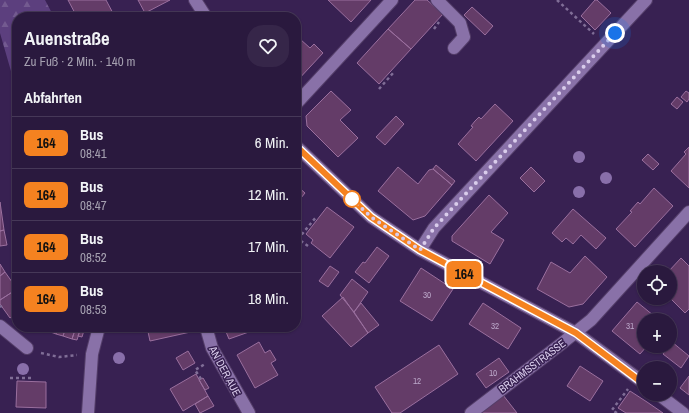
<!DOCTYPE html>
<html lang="de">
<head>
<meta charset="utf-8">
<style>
	body { margin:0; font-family:"Archivo Narrow",sans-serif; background:#362649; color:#f1f3f6; height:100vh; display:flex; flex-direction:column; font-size:15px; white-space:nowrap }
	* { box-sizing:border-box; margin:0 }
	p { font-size:13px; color:#a5a0b0 }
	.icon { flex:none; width:22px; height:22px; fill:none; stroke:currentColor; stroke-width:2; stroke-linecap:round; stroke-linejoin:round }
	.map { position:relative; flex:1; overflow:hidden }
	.sheet { position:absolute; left:12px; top:12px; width:289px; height:320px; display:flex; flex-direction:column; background:#2a193e; border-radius:16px; box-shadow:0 1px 3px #0004,0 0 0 1px #463858 }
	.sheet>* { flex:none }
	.badge { padding:0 8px; border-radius:6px; font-size:14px; line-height:26px }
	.fabs { position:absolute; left:637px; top:265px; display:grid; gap:8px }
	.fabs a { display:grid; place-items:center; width:40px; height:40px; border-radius:50%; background:#2a193e; box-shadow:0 1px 3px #0004,0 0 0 1px #463858; font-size:20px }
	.you { position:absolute; width:20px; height:20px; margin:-10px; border:3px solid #fff; border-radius:50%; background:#1a73e8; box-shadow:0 0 0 6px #1a73e833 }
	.map>.badge { position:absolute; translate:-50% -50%; box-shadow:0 0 0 2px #fff }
	h2 { padding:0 12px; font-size:15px; line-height:36px }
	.round { display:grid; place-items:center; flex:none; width:42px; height:42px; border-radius:16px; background:#362649 }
	.overview { display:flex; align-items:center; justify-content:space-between; height:68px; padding:0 12px }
	h1 { font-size:19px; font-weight:800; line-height:30px }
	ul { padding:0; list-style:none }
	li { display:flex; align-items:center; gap:12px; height:52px; padding:0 12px; border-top:1px solid #463858 }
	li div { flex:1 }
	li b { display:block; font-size:15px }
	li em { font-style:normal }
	li .badge { min-width:44px; font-weight:700; text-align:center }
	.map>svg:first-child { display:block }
</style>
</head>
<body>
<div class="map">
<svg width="689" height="413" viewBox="0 0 689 413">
	<defs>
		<pattern id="forest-firs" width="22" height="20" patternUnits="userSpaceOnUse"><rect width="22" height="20" fill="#5c3f7e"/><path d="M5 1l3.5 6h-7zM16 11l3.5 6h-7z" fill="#735a90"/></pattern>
	</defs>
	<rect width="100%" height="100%" fill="#382152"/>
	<path fill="url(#forest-firs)" d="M0,0H45L54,17H17V92L0,33Z"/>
	<path fill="#643c68" stroke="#9a6f9e" d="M68,0H106L115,17H77Z
		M138,0H170L145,13Z
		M328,0H371L351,22Z
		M415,0H427L443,14L411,49L388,29Z
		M595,0H597L611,13L595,30L581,16Z
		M472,7L493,26L485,35L464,15Z
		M388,29L411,49L379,84L357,63Z
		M300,39L310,48L314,44L323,53L296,82V42Z
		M331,91L351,110L340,120L358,138L338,157L307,126L306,116Z
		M686,91L689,93V99L687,102L681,97Z
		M677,97L683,102L677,109L671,104Z
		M495,104L513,121L476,161L458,144L473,127L471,126L475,121L479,117L481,119Z
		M396,116L404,124L385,145L376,137Z
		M689,147V188L671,171L686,154L684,152Z
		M648,154L659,164L653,170L642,160Z
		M436,165L455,181L452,185L433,169Z
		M398,167L418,184L429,170L433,169L452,185L425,216L413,220L378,191Z
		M531,167L545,181L534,192L520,178Z
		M296,181L298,183L296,185L305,193L296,204Z
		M654,188L673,206L635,247L616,229L632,212L630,211L638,202L640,204Z
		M489,195L508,213L491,232L504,240L490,264L452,241V236Z
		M0,202L4,230L0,231Z
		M327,207L354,227L330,258L311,243L313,240L306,234Z
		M573,209L606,238L596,249L581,235L573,244L566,238L562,242L552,233Z
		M4,230L7,245L0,246V231Z
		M377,247L389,256L369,283L355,272L363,262L365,263Z
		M585,256L607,277L583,304L569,307L537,289L551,262L570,273Z
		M681,258L689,266V309L685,313L670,298V272H668Z
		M0,264L5,272L0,276Z
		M330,266L339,272L328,287L319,281Z
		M421,268L453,289L432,321L400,301Z
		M5,272L17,289L0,300V276Z
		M352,279L368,292L354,312L340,295Z
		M17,289V313L10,318L0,304V300Z
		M343,297L368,333L351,347L322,316Z
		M637,302L659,320H644V346H647L640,354L612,331Z
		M361,303L379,325L368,333L354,312Z
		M483,303L521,328L508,349L469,324Z
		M49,327H58L56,334L48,331Z
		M58,327H66L63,336L56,334Z
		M66,327H76L72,339L63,336Z
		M76,327H81L77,340L72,339Z
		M81,327H85L82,337L78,336Z
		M147,327H194L195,331L150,341Z
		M224,327H263L229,339Z
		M259,342L265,353L270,350L276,360L271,363L278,375L255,388L237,355Z
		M672,342L689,356L681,368L663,354Z
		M439,345L458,374L400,413H392L375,387Z
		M188,351L195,363L183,370L176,358Z
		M499,358L509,372L486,388L476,374Z
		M580,366L603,381L590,401L567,386Z
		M196,374L208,396L183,411L170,389Z
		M689,376V395L680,388Z
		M203,378L209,388L205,390L199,380Z
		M17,381L46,382V408L16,407Z
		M630,391L647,402L663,413H626L618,408Z
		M503,395L517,413H478Z
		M208,396L214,406L200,413L195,404Z"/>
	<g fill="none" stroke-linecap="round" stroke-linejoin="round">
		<g stroke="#543e69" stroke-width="14">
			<path id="minor" d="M195,0L206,17
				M437,0L460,23L464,37L454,48
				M296,104L392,0
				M296,146L371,217L420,250L576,333L644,383
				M420,250L434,228L646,0
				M0,326L27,348
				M206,327L212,348L249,413
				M658,394L683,413
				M88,413L92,354L99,327
				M471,413L561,344L591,320L689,212"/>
		</g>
		<path stroke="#806e97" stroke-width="2.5" stroke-dasharray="3 3" stroke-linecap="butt" d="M557,0L594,34
			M434,29L439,22
			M379,89L394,72
			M308,246L298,239L317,216
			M0,307L2,306
			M41,353L59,357L77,355
			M10,378H33
			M201,379L195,370L205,364
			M617,413L612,410L628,389"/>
		<use href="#minor" stroke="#8971a8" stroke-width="12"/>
	</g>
	<g fill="#896faa">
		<circle cx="579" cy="157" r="6"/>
		<circle cx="606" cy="178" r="6"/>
		<circle cx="579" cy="192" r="6"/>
		<circle cx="119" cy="358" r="6"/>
		<circle cx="23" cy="369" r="6"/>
	</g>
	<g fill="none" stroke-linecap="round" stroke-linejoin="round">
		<g stroke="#fff" stroke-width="9">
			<path id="line" d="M296,146L371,217L420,250L576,333L644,384"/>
		</g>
		<use href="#line" stroke="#f58220" stroke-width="6"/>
		<path stroke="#d9cceb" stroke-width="4" stroke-dasharray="0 7.2" d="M352,199L371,217L420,250L434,228L615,33"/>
	</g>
	<circle fill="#fff" stroke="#f58220" stroke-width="2" cx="352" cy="199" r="8"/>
	<g text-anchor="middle" stroke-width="3" stroke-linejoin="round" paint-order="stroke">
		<g font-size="9" fill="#bca8ca">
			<text x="427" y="298">30</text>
			<text x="495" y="329">32</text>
			<text x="630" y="329">31</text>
			<text x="493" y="376">10</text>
			<text x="417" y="384">12</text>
		</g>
		<g font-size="11" fill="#d9cceb" stroke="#382152">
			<text transform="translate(532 366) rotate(-37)" y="4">BRAHMSSTRASSE</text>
			<text transform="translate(225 371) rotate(62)" y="4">AN DER AUE</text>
		</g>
	</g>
</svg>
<div class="fabs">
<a><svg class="icon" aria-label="locate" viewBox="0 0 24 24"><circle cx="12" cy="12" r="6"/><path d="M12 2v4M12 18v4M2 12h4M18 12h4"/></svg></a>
<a>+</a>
<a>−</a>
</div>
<div class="you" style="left:615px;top:33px"></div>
<b class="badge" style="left:464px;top:274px;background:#f58220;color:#111">164</b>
<section class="sheet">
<div class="overview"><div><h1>Auenstraße</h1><p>Zu Fuß · 2 Min. · 140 m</p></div><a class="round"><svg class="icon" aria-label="heart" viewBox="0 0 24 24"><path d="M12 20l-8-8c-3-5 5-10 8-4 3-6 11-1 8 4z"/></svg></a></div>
<h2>Abfahrten</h2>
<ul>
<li><span class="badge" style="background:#f58220;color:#111">164</span><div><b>Bus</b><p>08:41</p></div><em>6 Min.</em></li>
<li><span class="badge" style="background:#f58220;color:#111">164</span><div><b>Bus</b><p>08:47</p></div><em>12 Min.</em></li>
<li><span class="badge" style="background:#f58220;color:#111">164</span><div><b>Bus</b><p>08:52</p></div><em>17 Min.</em></li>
<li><span class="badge" style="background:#f58220;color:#111">164</span><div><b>Bus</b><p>08:53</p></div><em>18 Min.</em></li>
</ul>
</section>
</div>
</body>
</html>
